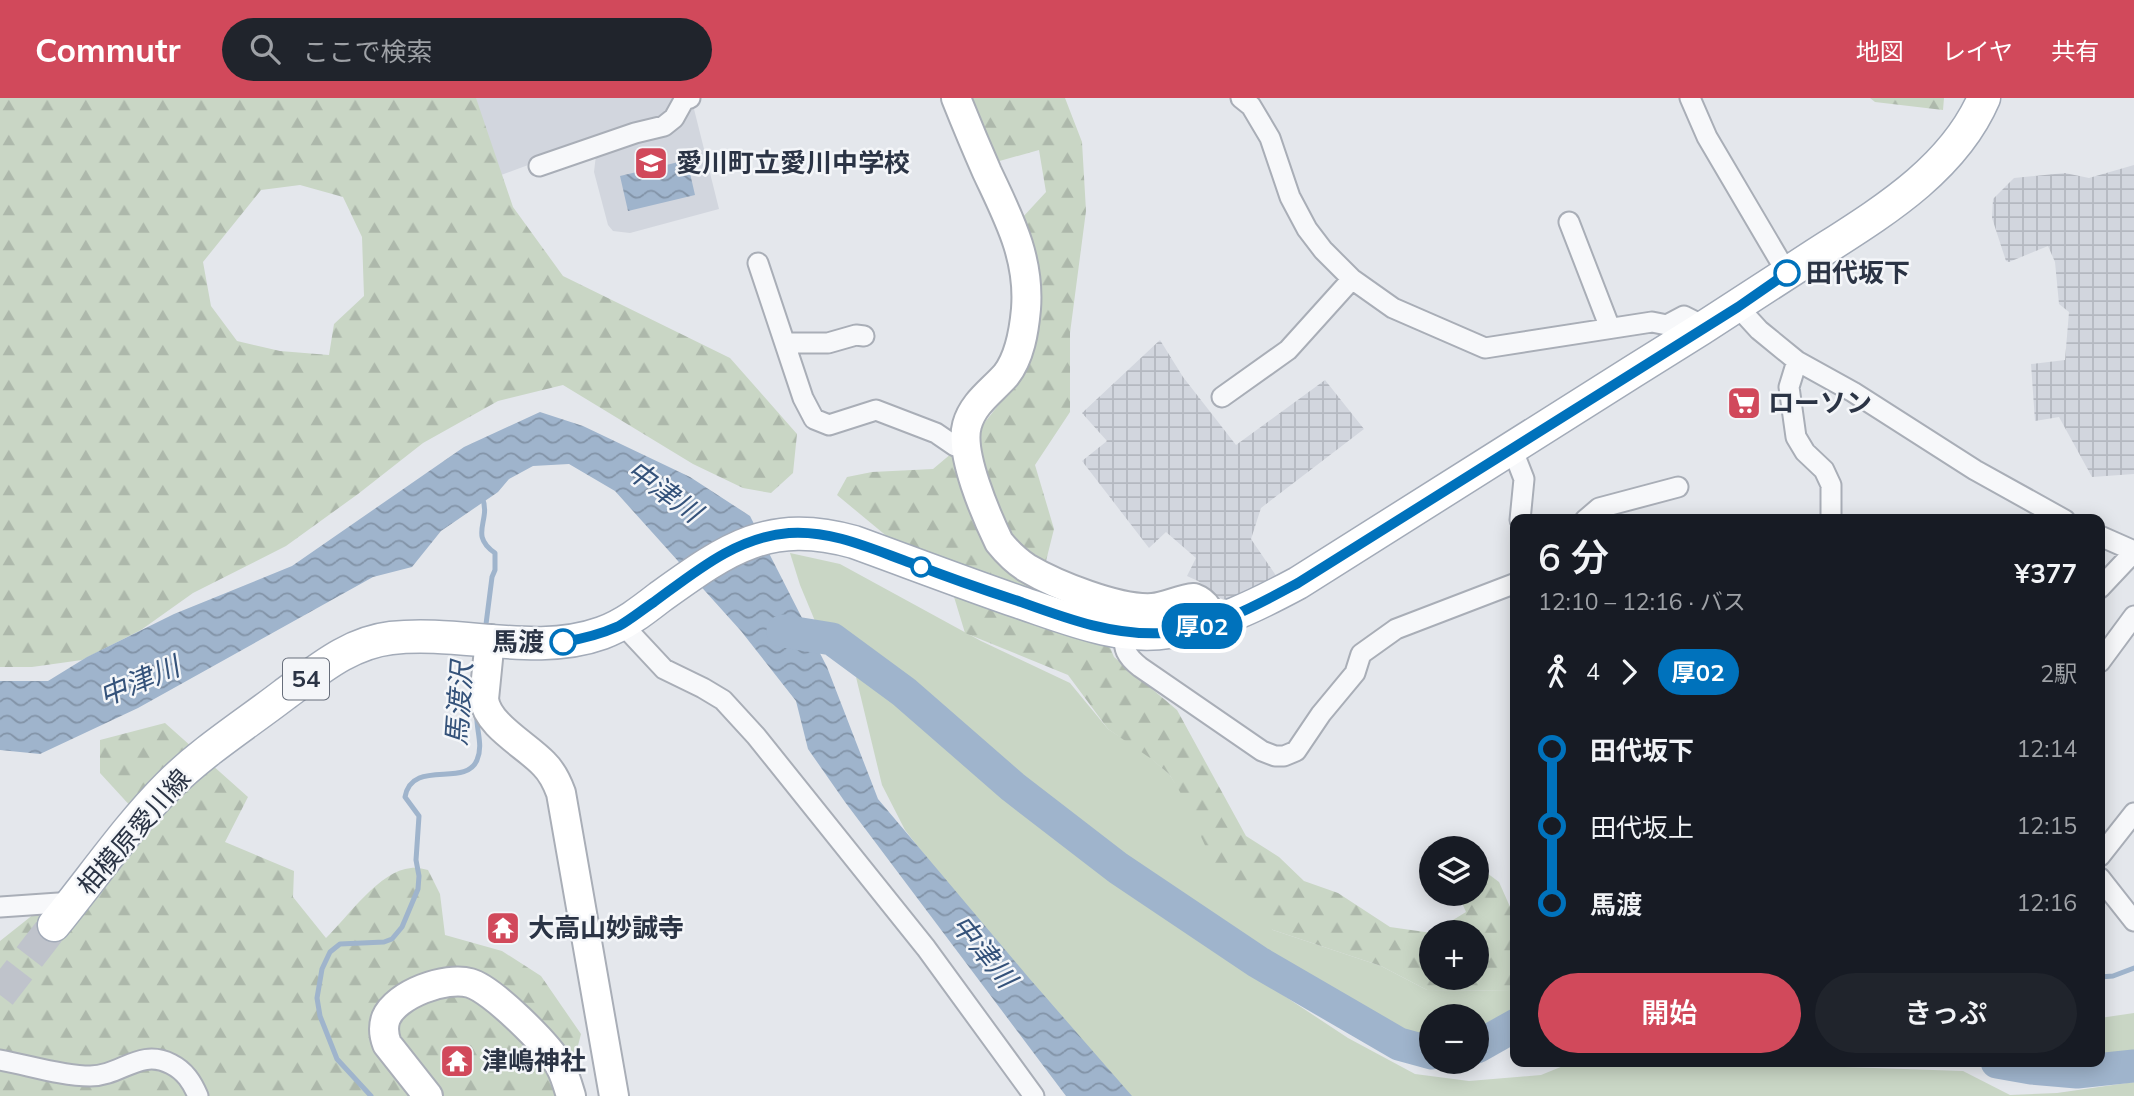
<!DOCTYPE html>
<html lang="ja">
<head>
<meta charset="utf-8">
<style>
	body { margin:0; font-family:Mulish,"Noto Sans JP",sans-serif; background:#20242c; color:#f1f3f6; height:100vh; display:flex; flex-direction:column; font-size:26px; white-space:nowrap }
	* { box-sizing:border-box; margin:0 }
	p { font-size:23px; color:#9ea1a6 }
	.icon { flex:none; width:38px; height:38px; fill:none; stroke:currentColor; stroke-width:2; stroke-linecap:round; stroke-linejoin:round }
	.map { position:relative; flex:1; overflow:hidden }
	.details { position:absolute; left:1510px; top:416px; width:595px; height:553px; display:flex; flex-direction:column; background:#171b24; border-radius:14px; box-shadow:0 4px 18px #0003 }
	.details>* { flex:none }
	.badge { padding:0 14px; border-radius:23px; font-size:24px; line-height:46px }
	.fabs { position:absolute; left:1419px; top:738px; display:grid; gap:14px }
	.fabs a { display:grid; place-items:center; width:70px; height:70px; border-radius:50%; background:#171b24; box-shadow:0 4px 18px #0003; font-size:35px }
	.map>.badge { position:absolute; translate:-50% -50%; box-shadow:0 0 0 4px #fff }
	.legs { display:flex; align-items:center; gap:10px; height:77px; padding:0 28px; font-size:23px }
	.legs p { margin-inline-start:auto }
	.headline { display:flex; align-items:center; justify-content:space-between; height:119px; padding:0 28px }
	h1 { font-size:38px; font-weight:600; line-height:52px }
	.button { display:flex; gap:14px; margin-top:auto; padding:14px 28px }
	.button a { flex:1; height:80px; border-radius:42px; background:#d1495b; color:#fff; font-size:28px; font-weight:600; line-height:80px; text-align:center }
	.button a+a { background:#20242c; color:#f1f3f6 }
	ul { padding:0 28px; list-style:none }
	li { display:flex; align-items:center; gap:24px; height:77px; font-size:26px }
	li i { display:grid; place-items:center; width:10px; height:100%; margin:0 9px; background:currentColor }
	li i::after { content:''; width:18px; height:18px; margin:-9px; border:5px solid; border-radius:50%; background:#171b24 }
	li p { margin-inline-start:auto }
	li:first-child i { background:linear-gradient(#0000 50%,currentColor 0) }
	li:last-child i { background:linear-gradient(currentColor 50%,#0000 0) }
	header { display:flex; align-items:center; gap:42px; box-sizing:border-box; height:98px; padding:0 35px; background:#d1495b; color:#fff }
	header strong { font-size:33px }
	nav { display:flex; gap:38px; margin-inline-start:auto; font-size:24px }
	.search { width:490px; height:63px; background:#20242c; display:flex; align-items:center; gap:18px; box-sizing:border-box; padding:0 24px; border-radius:38px; color:#9ea1a6; font-size:26px }
	.map>svg:first-child { display:block }
</style>
</head>
<body>
<header>
<strong>Commutr</strong>
<div class="search"><svg class="icon" aria-label="search" viewBox="0 0 24 24"><circle cx="10" cy="10" r="6"/><path d="M15 15l6 6"/></svg>ここで検索</div>
<nav><a>地図</a><a>レイヤ</a><a>共有</a></nav>
</header>
<div class="map">
<svg width="2134" height="998" viewBox="0 0 2134 998">
	<defs>
		<pattern id="industrial-grid" width="8" height="8" patternUnits="userSpaceOnUse" patternTransform="scale(1.75)"><rect width="8" height="8" fill="#d2d6de"/><path d="M0 4h8M4 0v8" fill="none" stroke="#b4b8c0"/></pattern>
		<pattern id="forest-firs" width="22" height="20" patternUnits="userSpaceOnUse" patternTransform="scale(1.75)"><rect width="22" height="20" fill="#c9d6c5"/><path d="M5 1l3.5 6h-7zM16 11l3.5 6h-7z" fill="#adb8ab"/></pattern>
		<pattern id="water-waves" width="16" height="10" patternUnits="userSpaceOnUse" patternTransform="scale(1.75)"><rect width="16" height="10" fill="#9fb4cc"/><path d="M0 5q4-4 8 0t8 0" fill="none" stroke="#8293a7"/></pattern>
	</defs>
	<rect width="100%" height="100%" fill="#e4e7ec"/>
	<path fill="#d2d6de" d="M465,0H672L673,9L663,17L501,77Z
		M693,7L719,111L630,135L613,133L608,127L594,74L596,57Z"/>
	<path fill="url(#industrial-grid)" d="M2134,67V376L2092,379L2059,319L2035,323L2031,266L2065,262L2069,214L2059,206L2055,164L2048,148L2009,164L2006,163L1992,120L1993,101L2014,80L2065,75L2089,80Z
		M1160,242L1183,279L1236,347L1325,282L1364,331L1261,410L1251,441L1281,485L1232,505L1220,500L1198,483L1187,478L1196,460L1166,434L1149,450L1082,363L1107,343L1082,315Z"/>
	<path fill="#c9d6c5" d="M790,455L840,466L981,543L1070,585L1108,631L1145,655L1169,676L1273,832L1381,868L1427,892L1515,893V914L1477,931V919H1432L1431,940L1364,920L1143,779L1043,704L968,636L919,597L815,523L800,487Z
		M856,579L909,609L954,647L1029,721L1110,783L1348,940L1415,976L1469,983L1541,977L1573,964H1693L1963,973L2010,997L2057,995L2134,984V998H1126L948,787L905,732L882,687Z
		M2134,915V958L2100,962V920Z"/>
	<path fill="url(#forest-firs)" fill-rule="evenodd" d="M0,0H476L513,109L563,178L730,260L797,336L793,375L771,395L743,390L693,366L563,287L498,303L423,345L358,396L286,448L193,495L141,532L82,562L32,569H0ZM300,87L343,99L362,139L364,198L334,226L329,257L280,253L237,243L211,208L203,164L261,92Z
		M970,0H1065L1082,44L1086,113L1070,235V314L1035,367L1054,431L1039,491L1056,529L1109,547L1114,559L1177,612L1246,738L1279,759L1304,783L1338,795L1390,829L1432,835V880H1477V835H1432L1466,814L1458,796H1477V775H1487L1499,784L1515,820L1516,887L1513,893L1427,892L1381,868L1273,832L1219,777L1180,694L1169,676L1150,660L1108,631L1068,577L965,535L944,466L895,445L837,397L847,379L872,374L933,371L977,334L1020,280L1022,120L1046,94L1039,52L996,64Z
		M1870,0H1944L1943,12L1875,4Z
		M165,625L248,699L225,744L294,773L293,799L326,840C347,820 380,772 411,770C416,769 423,771 428,772L440,796L445,837L502,853L541,878L581,936L565,998H0V843L34,816L86,809L134,712L100,675V642Z"/>
	<path fill="url(#water-waves)" d="M687,62L695,97L628,113L620,78Z
		M540,314L583,328L690,379L750,418L827,569L878,701L1029,880L1132,998H1066L845,704L808,651L796,603L741,533L615,393L569,366L533,368L509,381L498,394L441,433L412,469L373,479L138,610L40,656L0,652V583H48L87,559L174,516L292,468L464,349Z"/>
	<g fill="none" stroke-linecap="round" stroke-linejoin="round">
		<path stroke="#9fb4cc" stroke-width="5" d="M482,399C492,423 468,436 495,455V472L492,479L485,534
			M2100,879L2113,878L2134,870
			M371,998L337,961L320,918L317,900L322,871L330,854L340,846L384,844L392,841L402,829L418,791L419,778L416,762L419,718L405,699C412,660 466,690 477,662C484,646 475,630 477,613"/>
		<path stroke="#9fb4cc" stroke-width="33" d="M783,533L832,541L904,594L1013,689L1118,770L1258,864L1399,946L1432,955
			M1477,949L1516,927
			M1997,964L2031,970L2077,974L2134,968"/>
		<path stroke="#bfc3cb" stroke-width="32" stroke-dasharray="32 16" stroke-linecap="butt" d="M0,897L54,827"/>
		<g stroke="#a9aeb7" stroke-width="23">
			<path id="street" d="M1241,0L1251,8L1270,40L1290,99L1307,131L1323,152L1352,181L1393,210L1485,250L1652,224L1667,227L1684,218L1694,223L1700,231
				M1690,0L1707,39L1787,175
				M539,68L635,35L664,28L674,20L684,2L690,0
				M1569,124L1610,230
				M758,165L803,300L814,321L829,327L876,312L936,335L955,348L965,346
				M1738,209L1759,232L1797,263L1853,294L1975,372L2065,422
				M785,245H828L856,237L864,238
				M1797,263L1789,289L1796,339L1805,354L1824,372L1831,387V422
				M1222,299L1288,252L1352,181
				M1512,350L1524,381L1520,422
				M1585,422L1599,410L1678,389
				M2100,438L2134,453
				M2100,490L2134,454
				M622,526L664,571L703,590L723,602L756,638L926,850L1034,998
				M1124,534C1123,551 1126,558 1140,569L1262,653L1275,658H1284L1296,653L1321,616L1355,575L1361,556L1396,531L1516,485
				M2100,564L2134,518
				M2100,758L2134,715
				M2100,780L2134,823
				M0,809L73,804
				M0,962C28,967 62,978 90,978C121,978 140,950 171,966C185,973 192,984 198,998"/>
		</g>
		<g stroke="#a9aeb7" stroke-width="32">
			<path id="secondary" d="M956,0C966,25 976,49 987,74C1008,119 1030,159 1026,211C1024,233 1020,259 1006,277C992,293 973,305 967,327C959,355 986,417 999,444C1007,454 1016,463 1027,470C1056,487 1118,512 1152,510C1166,509 1180,501 1194,500C1207,505 1209,513 1212,525
				M490,541L484,601C487,627 526,647 544,666C552,674 557,684 561,695L614,998
				M428,998L387,946C384,938 383,928 386,920C396,896 446,878 470,885C492,891 548,947 560,968C565,977 568,988 571,998"/>
		</g>
		<g stroke="#a3abb8" stroke-width="35">
			<path id="primary" d="M54,827C91,782 128,728 168,688C203,653 246,626 285,596C318,572 349,545 391,540C461,532 536,559 602,535C624,527 642,513 660,499C727,451 769,420 854,444C909,464 964,485 1019,504C1067,520 1118,542 1169,534C1215,528 1257,507 1298,485C1432,401 1566,315 1701,231C1738,207 1775,183 1812,159C1877,117 1952,74 1984,0"/>
		</g>
		<use href="#street" stroke="#f7f8fa" stroke-width="19"/>
		<use href="#secondary" stroke="#fff" stroke-width="28"/>
		<use href="#primary" stroke="#fff" stroke-width="32"/>
	</g>
	<g fill="none" stroke-linecap="round" stroke-linejoin="round">
		<g stroke="#fff" stroke-width="16">
			<path id="line-1" d="M563,544C582,541 601,536 619,528C631,521 642,512 654,504C695,474 736,439 789,435C832,432 872,451 911,465C947,479 984,492 1021,504C1068,521 1114,538 1165,535C1211,533 1257,507 1298,485L1738,209L1787,175"/>
		</g>
		<use href="#line-1" stroke="#0072bc" stroke-width="10"/>
	</g>
	<defs>
		<g id="school-square" transform="scale(1.75)"><rect x="-9" y="-9" width="18" height="18" rx="4" fill="#d1495b" stroke="#f4f6f9"/><path d="M0-5L7-2L0 1L-7-2ZM-4 1L0 2.5L4 1V4Q0 6-4 4Z" fill="#fff"/></g>
		<g id="supermarket-square" transform="scale(1.75)"><rect x="-9" y="-9" width="18" height="18" rx="4" fill="#d1495b" stroke="#f4f6f9"/><path d="M-6-5.5h2.5l.6 2H6L4.5 2H-2.5L-4.4-4H-6ZM-1.5 3.2a1.3 1.3 0 1 0 .1 0ZM3 3.2a1.3 1.3 0 1 0 .1 0Z" fill="#fff"/></g>
		<g id="temple-square" transform="scale(1.75)"><rect x="-9" y="-9" width="18" height="18" rx="4" fill="#d1495b" stroke="#f4f6f9"/><path d="M0-6L5-2H3V0L6.5 2.5H4V6H1.5V3h-3V6H-4V2.5H-6.5L-3 0V-2H-5Z" fill="#fff"/></g>
	</defs>
	<g fill-rule="evenodd">
		<use href="#school-square" x="651" y="65"/>
		<use href="#supermarket-square" x="1744" y="305"/>
		<use href="#temple-square" x="503" y="830"/>
		<use href="#temple-square" x="457" y="963"/>
	</g>
	<g fill="#fff" stroke="#0072bc" stroke-width="3.5">
		<circle cx="1787" cy="175" r="12"/>
		<circle cx="921" cy="469" r="9"/>
		<circle cx="563" cy="544" r="12"/>
	</g>
	<g text-anchor="middle" stroke-width="5" stroke-linejoin="round" paint-order="stroke">
		<rect fill="#f4f6f9" stroke="#676e7b" stroke-width="2" x="283" y="560.5" width="46" height="41" rx="5"/>
		<g font-size="24" font-weight="bold" fill="#2b3445">
			<text x="306" y="589">54</text>
		</g>
		<g font-size="26" font-weight="bold" fill="#2b3445" stroke="#f4f6f9" text-anchor="start">
			<text x="676" y="74">愛川町立愛川中学校</text>
			<text x="1768" y="314">ローソン</text>
			<text x="528" y="839">大高山妙誠寺</text>
			<text x="482" y="972">津嶋神社</text>
		</g>
		<g font-size="26" font-weight="bold" fill="#2b3445" stroke="#f4f6f9" text-anchor="start">
			<text x="1806" y="184">田代坂下</text>
			<text x="544" y="553" text-anchor="end">馬渡</text>
		</g>
		<g font-size="26" fill="#2b3445" stroke="#f4f6f9">
			<text transform="translate(134 734) rotate(-49)" y="9">相模原愛川線</text>
		</g>
		<g font-size="28" font-style="italic" fill="#34527a" stroke="#f4f6f9">
			<text transform="translate(664 393) rotate(36)" y="10">中津川</text>
			<text transform="translate(139 583) rotate(-23)" y="10">中津川</text>
			<text transform="translate(459 606) rotate(-86)" y="10">馬渡沢</text>
			<text transform="translate(984 853) rotate(51)" y="10">中津川</text>
		</g>
	</g>
</svg>
<div class="fabs">
<a><svg class="icon" aria-label="layers" viewBox="0 0 24 24"><path d="M12 4l9 5-9 5-9-5zM3 14l9 5 9-5"/></svg></a>
<a>+</a>
<a>−</a>
</div>
<b class="badge" style="left:1202px;top:528px;background:#0072bc;color:#fff">厚02</b>
<section class="details">
<div class="headline"><div><h1>6 分</h1><p>12:10 – 12:16 · バス</p></div><b>¥377</b></div>
<div class="legs"><svg class="icon" aria-label="walk" viewBox="0 0 24 24"><circle cx="13" cy="4" r="2"/><path d="M13 8l-2 6 4 7M11 14l-3 7M7 12l3-4h3l4 4"/></svg>4<svg class="icon" aria-label="forward" viewBox="0 0 24 24"><path d="M9 5l7 7-7 7"/></svg><b class="badge" style="background:#0072bc;color:#fff">厚02</b><p>2駅</p></div>
<ul>
<li><i style="color:#0072bc"></i><b>田代坂下</b><p>12:14</p></li>
<li><i style="color:#0072bc"></i><span>田代坂上</span><p>12:15</p></li>
<li><i style="color:#0072bc"></i><b>馬渡</b><p>12:16</p></li>
</ul>
<div class="button"><a>開始</a><a>きっぷ</a></div>
</section>
</div>
</body>
</html>
